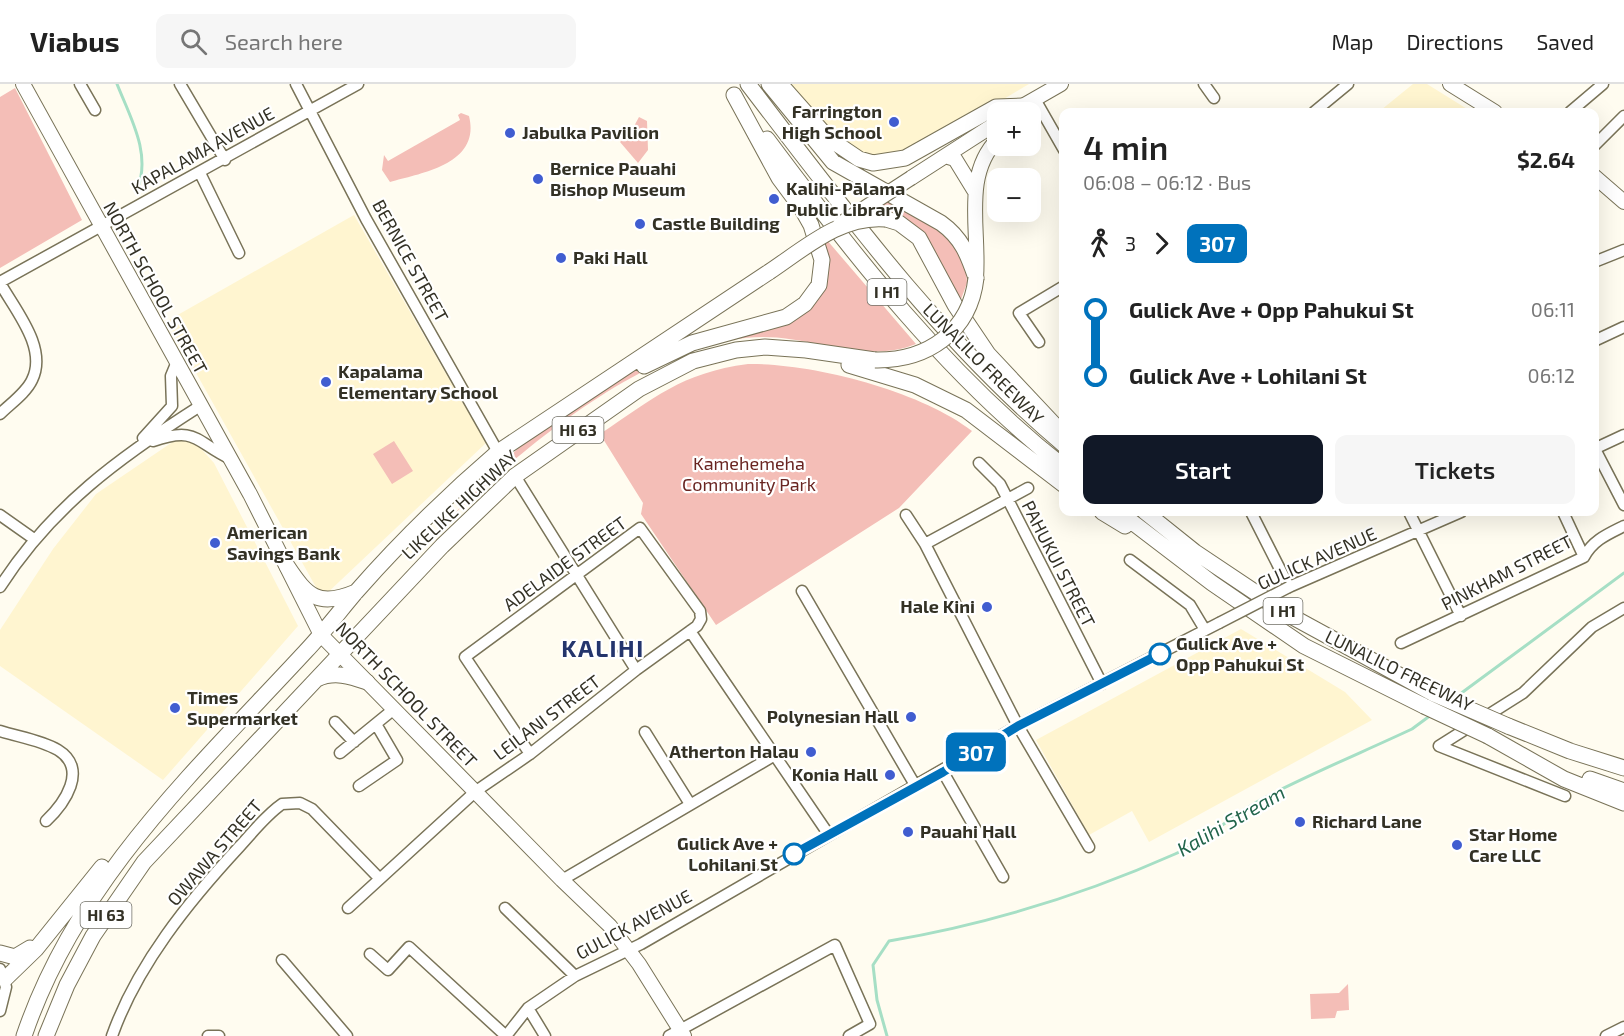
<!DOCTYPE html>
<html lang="en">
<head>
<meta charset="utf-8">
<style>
	body { margin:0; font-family:"Exo 2",sans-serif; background:#f6f6f6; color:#222; height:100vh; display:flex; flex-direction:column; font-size:22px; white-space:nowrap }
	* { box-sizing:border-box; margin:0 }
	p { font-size:20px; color:#767676 }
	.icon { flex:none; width:33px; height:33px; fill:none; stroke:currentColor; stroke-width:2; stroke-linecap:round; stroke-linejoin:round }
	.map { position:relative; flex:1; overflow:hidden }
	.sheet { position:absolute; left:1059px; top:24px; width:540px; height:408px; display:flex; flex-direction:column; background:#fff; border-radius:12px; box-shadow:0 6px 24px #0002 }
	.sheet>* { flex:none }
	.badge { padding:0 12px; border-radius:9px; font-size:21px; line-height:39px }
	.tools { position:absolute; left:987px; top:18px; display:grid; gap:12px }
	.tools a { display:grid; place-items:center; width:54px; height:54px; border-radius:12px; background:#fff; box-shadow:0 6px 24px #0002; font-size:30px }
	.map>.badge { position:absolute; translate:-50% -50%; box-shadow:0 0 0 3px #fff }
	.legs { display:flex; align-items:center; gap:9px; height:66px; padding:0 24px; font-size:20px }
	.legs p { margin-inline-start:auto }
	.overview { display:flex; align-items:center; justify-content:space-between; height:102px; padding:0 24px }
	h1 { font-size:33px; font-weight:600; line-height:45px }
	.button { display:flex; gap:12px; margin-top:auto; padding:12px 24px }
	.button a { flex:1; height:69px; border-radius:12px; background:#111827; color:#fff; font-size:24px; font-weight:600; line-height:69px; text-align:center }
	.button a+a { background:#f6f6f6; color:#222 }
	ul { padding:0 24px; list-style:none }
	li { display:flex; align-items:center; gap:21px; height:66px; font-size:22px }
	li i { display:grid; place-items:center; width:9px; height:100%; margin:0 8px; background:currentColor }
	li i::after { content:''; width:15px; height:15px; margin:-8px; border:4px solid; border-radius:50%; background:#fff }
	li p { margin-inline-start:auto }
	li:first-child i { background:linear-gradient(#0000 50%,currentColor 0) }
	li:last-child i { background:linear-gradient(currentColor 50%,#0000 0) }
	header { display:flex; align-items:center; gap:36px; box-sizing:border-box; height:84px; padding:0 30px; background:#fff; border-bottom:2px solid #e0e0e0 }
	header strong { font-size:28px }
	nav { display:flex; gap:33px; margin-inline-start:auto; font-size:21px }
	.search { width:420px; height:54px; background:#f6f6f6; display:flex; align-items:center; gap:15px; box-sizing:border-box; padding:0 21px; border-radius:12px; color:#767676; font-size:22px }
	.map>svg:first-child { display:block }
</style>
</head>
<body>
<header>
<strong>Viabus</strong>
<div class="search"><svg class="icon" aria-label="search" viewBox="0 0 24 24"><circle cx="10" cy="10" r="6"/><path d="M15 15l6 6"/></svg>Search here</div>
<nav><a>Map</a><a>Directions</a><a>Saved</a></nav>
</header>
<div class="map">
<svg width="1624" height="952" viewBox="0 0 1624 952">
	<rect width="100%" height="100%" fill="#fffcf0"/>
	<path fill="#fff5d0" d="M787,0H1029L922,64L879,74L844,63Z
		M1413,0H1427L1472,28H1383L1381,26Z
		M354,131L486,359L322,514L167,237Z
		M183,355L194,357L214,379L298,542L163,696L0,582V546L53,465L96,410L174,357Z
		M1241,545L1345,608L1372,636L1149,758L1132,727L1089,751L1036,656Z"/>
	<path fill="#f4beb7" d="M15,4L82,136L0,184V13Z
		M461,29L469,32C481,80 422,89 390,98L382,86L384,71L388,77L460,36L458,31Z
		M639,33L647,37L648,66L638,79L620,58L632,46Z
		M886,115L945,147L966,183L967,199L960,218L902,133L871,125Z
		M826,155L916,260C867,280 813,253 763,253C654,253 523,363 448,436L532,350L572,324L663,269L778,235L812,209L821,164Z
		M748,280C812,279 921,307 972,347L899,424L716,541L641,430L643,419L600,350C654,314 681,289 748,280Z
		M394,357L413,387L392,400L373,370Z
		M1348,900L1349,926L1337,927L1335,934L1311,935L1310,910L1339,909Z"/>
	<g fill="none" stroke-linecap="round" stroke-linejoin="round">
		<path stroke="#a6dfc5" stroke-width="3" d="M117,0C130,33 152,70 137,106
			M1456,613L1624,489
			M887,952L877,916L873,881L889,857C989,840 1083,811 1175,770C1207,756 1233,730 1264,714C1312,689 1363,668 1412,645L1431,631"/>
		<g stroke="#797358" stroke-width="13">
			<path id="minor" d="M80,0L95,26
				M180,0L225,76
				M296,0L366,135L498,368
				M1204,0L1214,14
				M1036,17L1064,66
				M1314,28L1348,0
				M1570,28L1603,0
				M1594,62L1624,32
				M200,89L239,169
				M1594,178L1624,166
				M0,198L358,0
				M0,199C15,226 48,264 32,296C26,309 10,320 0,330
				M1594,257L1624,243
				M1039,258L1019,229L1064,202
				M143,354L172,322L171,292L176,280
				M153,357C197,342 195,358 231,375
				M1594,365L1624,351
				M1595,365L1624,421
				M979,379L1000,400L1102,600
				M515,392L636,586
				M1251,428L1289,503L1461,428
				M1409,428L1461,532
				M1563,428L1584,473
				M0,431L34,455
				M906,431L925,460L1018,642L1089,763
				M925,460L1028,404
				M1130,476L1190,521L1205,546
				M0,503C52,422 120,373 200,322
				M802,507L915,701
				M690,547L829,751
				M1401,559L1584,473C1593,456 1608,450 1624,442
				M335,638L354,658
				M0,647C19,653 41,656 58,666C89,685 64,720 46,737
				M645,648L690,720
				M340,669L394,625
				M943,688L1003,793
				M359,702L397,676L376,640
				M1565,712L1439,662L1523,609L1592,543L1624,524
				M562,796L775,671
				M348,824L476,707L530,670L636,586L697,542L701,535L700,527L640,444L465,573L530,670
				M505,824L575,892
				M370,870L388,886L409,863L506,952
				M282,876L347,952
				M0,885L6,903L0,927
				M528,924L545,952
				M112,952C137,881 189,817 240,762C253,748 266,731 282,720L300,719L312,725L379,794
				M208,952H219
				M506,952L528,924L575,892L641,860L1018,642L1219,539
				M669,952L835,861L870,940L849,952
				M1606,952L1624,943"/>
		</g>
		<g stroke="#797358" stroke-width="16">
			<path id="major" d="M23,0L250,410L321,551L562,796L610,842L639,880L684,952
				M1450,0L1495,28
				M1014,27L1061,0
				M945,72L955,75L974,106
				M1594,92L1624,118
				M911,94L998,38
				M976,194C980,147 962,91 998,55"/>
		</g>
		<g stroke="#797358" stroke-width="17">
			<path id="highway" d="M748,0C845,127 941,257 1064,361
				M769,0L833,78L941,139C962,154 968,171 976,194
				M782,2L828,54L859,75L873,79L905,74L996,23L1023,22
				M767,55C855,173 947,291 1064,383
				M886,135L899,139L919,154L955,221L988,270L1064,351
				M849,281L915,301L966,326L1064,401
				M644,282L692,259L786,233L805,220L819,201L822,176L811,141L802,125L779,94L734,11
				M1102,428L1125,442
				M1119,428L1212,499L1304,562L1424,622
				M1145,428L1195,468L1289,531L1432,609
				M287,482C307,512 318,524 356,508
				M317,595C334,587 350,592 367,598
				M1508,642L1570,667L1624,684
				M1488,652L1564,695L1624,719
				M1590,695L1624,707
				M0,869L15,873L30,864
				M5,895L36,865L102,783
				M24,952C77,795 196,686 306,567C323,549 339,528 356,508C399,459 448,411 498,368L769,188
				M46,952L67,901L93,852L144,778L442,462L515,392L639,305L693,277L736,266L765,263L806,266L875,276"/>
		</g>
		<use href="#minor" stroke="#fff" stroke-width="10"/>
		<use href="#major" stroke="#fff" stroke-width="14"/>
		<use href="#highway" stroke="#fff" stroke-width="15"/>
		<g stroke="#797358" stroke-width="13" stroke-linecap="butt">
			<path id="minor-bridge" d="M1219,539L1289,503"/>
		</g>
		<g stroke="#797358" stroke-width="16" stroke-linecap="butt">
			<path id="major-bridge" d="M840,140L911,94"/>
		</g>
		<g stroke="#797358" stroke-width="17" stroke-linecap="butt">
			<path id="highway-bridge" d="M769,188C805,164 841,131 886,135
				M875,276C927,277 970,248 976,194
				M1432,609L1508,642
				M1424,622L1488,652"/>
		</g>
		<use href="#minor-bridge" stroke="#fff" stroke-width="10"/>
		<use href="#major-bridge" stroke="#fff" stroke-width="14"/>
		<use href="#highway-bridge" stroke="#fff" stroke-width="15"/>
	</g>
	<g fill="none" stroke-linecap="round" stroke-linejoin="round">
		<g stroke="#fff" stroke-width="14">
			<path id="line-1" d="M794,770L943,688L1018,642L1160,570"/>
		</g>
		<use href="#line-1" stroke="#0072bc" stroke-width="9"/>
	</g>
	<g fill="#405dd0" stroke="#fff" stroke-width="2">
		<circle cx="894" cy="38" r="6"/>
		<circle cx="510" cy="49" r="6"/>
		<circle cx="538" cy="95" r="6"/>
		<circle cx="774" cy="115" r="6"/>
		<circle cx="640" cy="140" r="6"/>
		<circle cx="561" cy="174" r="6"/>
		<circle cx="326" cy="298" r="6"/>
		<circle cx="215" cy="459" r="6"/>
		<circle cx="987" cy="523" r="6"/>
		<circle cx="175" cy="624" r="6"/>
		<circle cx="911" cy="633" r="6"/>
		<circle cx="811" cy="668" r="6"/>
		<circle cx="890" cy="691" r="6"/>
		<circle cx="1300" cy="738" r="6"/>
		<circle cx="908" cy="748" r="6"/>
		<circle cx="1457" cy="761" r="6"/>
	</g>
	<g fill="#fff" stroke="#0072bc" stroke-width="3">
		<circle cx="1160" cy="570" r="10"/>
		<circle cx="794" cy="770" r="10"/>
	</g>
	<g text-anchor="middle" stroke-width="4.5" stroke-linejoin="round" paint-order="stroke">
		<g fill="#fff" stroke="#706f66" stroke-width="1.5">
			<rect x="867.5" y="195" width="39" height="26" rx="4.5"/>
			<rect x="552.5" y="333" width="51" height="26" rx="4.5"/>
			<rect x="1263.5" y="514" width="39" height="26" rx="4.5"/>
			<rect x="80.5" y="818" width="51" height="26" rx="4.5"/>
		</g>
		<g font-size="16" font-weight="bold" fill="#333125">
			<text x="887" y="214">I H1</text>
			<text x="578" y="352">HI 63</text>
			<text x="1283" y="533">I H1</text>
			<text x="106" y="837">HI 63</text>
		</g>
		<g font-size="18" font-weight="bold" fill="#333125" stroke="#fff" text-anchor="start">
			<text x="882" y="34" text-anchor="end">Farrington<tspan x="882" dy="21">High School</tspan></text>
			<text x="522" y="55">Jabulka Pavilion</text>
			<text x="550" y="91">Bernice Pauahi<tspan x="550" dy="21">Bishop Museum</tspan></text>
			<text x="786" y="111">Kalihi-Pālama<tspan x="786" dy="21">Public Library</tspan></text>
			<text x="652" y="146">Castle Building</text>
			<text x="573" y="180">Paki Hall</text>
			<text x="338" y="294">Kapalama<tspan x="338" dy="21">Elementary School</tspan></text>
			<text x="227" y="455">American<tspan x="227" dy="21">Savings Bank</tspan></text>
			<text x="975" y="529" text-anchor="end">Hale Kini</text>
			<text x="187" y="620">Times<tspan x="187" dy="21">Supermarket</tspan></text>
			<text x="899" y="639" text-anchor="end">Polynesian Hall</text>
			<text x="799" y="674" text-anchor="end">Atherton Halau</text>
			<text x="878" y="697" text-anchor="end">Konia Hall</text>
			<text x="1312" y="744">Richard Lane</text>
			<text x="920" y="754">Pauahi Hall</text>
			<text x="1469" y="757">Star Home<tspan x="1469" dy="21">Care LLC</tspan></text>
		</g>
		<g font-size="18" fill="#333125" stroke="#fff">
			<text transform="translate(203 67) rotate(-29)" y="6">KAPALAMA AVENUE</text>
			<text transform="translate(410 177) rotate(61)" y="6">BERNICE STREET</text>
			<text transform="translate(155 204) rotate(61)" y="6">NORTH SCHOOL STREET</text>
			<text transform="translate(983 280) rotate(45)" y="6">LUNALILO FREEWAY</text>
			<text transform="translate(460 421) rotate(-43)" y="6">LIKELIKE HIGHWAY</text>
			<text transform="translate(1317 475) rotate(-24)" y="6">GULICK AVENUE</text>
			<text transform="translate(565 480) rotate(-36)" y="6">ADELAIDE STREET</text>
			<text transform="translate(1058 480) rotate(63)" y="6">PAHUKUI STREET</text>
			<text transform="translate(1507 489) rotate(-27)" y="6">PINKHAM STREET</text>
			<text transform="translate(1399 587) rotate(26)" y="6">LUNALILO FREEWAY</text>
			<text transform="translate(406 611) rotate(46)" y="6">NORTH SCHOOL STREET</text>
			<text transform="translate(547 634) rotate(-37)" y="6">LEILANI STREET</text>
			<text transform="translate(215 769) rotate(-49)" y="6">OWAWA STREET</text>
			<text transform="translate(634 841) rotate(-28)" y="6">GULICK AVENUE</text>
		</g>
		<g font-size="18" fill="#692521" stroke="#fff">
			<text x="749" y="386">Kamehemeha<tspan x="749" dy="21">Community Park</tspan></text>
		</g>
		<g font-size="18" font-weight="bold" fill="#333125" stroke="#fff" text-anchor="start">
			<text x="1176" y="566">Gulick Ave +<tspan x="1176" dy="21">Opp Pahukui St</tspan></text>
			<text x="778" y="766" text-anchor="end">Gulick Ave +<tspan x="778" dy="21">Lohilani St</tspan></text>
		</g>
		<g font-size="20" font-style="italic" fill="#22654c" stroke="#fff">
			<text transform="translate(1231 737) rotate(-30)" y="7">Kalihi Stream</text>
		</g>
		<g font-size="24" font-weight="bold" letter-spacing="1.5" fill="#24356d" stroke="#fff">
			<text x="603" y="573">KALIHI</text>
		</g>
	</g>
</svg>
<div class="tools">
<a>+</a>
<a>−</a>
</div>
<b class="badge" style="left:976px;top:668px;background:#0072bc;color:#fff">307</b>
<section class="sheet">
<div class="overview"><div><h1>4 min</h1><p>06:08 – 06:12 · Bus</p></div><b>$2.64</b></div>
<div class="legs"><svg class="icon" aria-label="walk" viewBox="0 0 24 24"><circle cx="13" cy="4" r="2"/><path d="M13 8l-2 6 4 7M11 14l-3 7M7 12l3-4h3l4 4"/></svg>3<svg class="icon" aria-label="forward" viewBox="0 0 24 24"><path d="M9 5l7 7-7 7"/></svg><b class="badge" style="background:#0072bc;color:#fff">307</b></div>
<ul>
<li><i style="color:#0072bc"></i><b>Gulick Ave + Opp Pahukui St</b><p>06:11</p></li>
<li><i style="color:#0072bc"></i><b>Gulick Ave + Lohilani St</b><p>06:12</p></li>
</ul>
<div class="button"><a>Start</a><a>Tickets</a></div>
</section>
</div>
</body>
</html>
